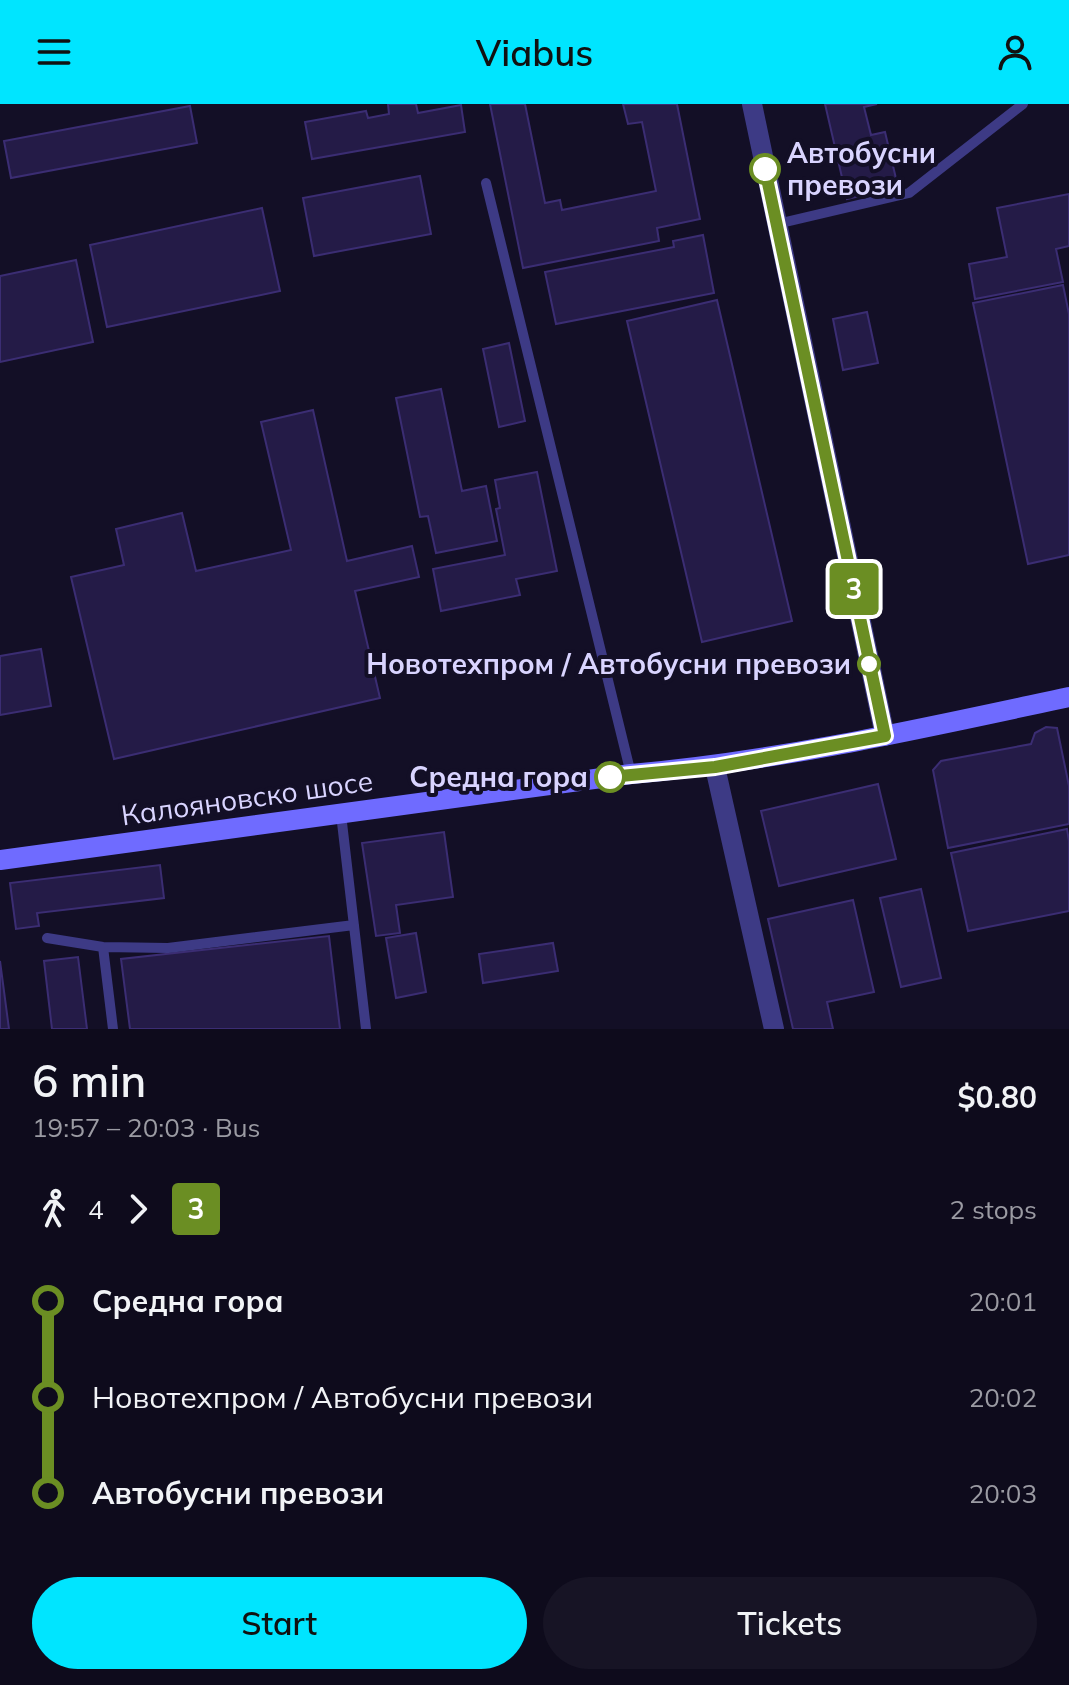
<!DOCTYPE html>
<html lang="en">
<head>
<meta charset="utf-8">
<style>
	body { margin:0; font-family:Mulish,sans-serif; background:#171425; color:#f1f3f6; height:100vh; display:flex; flex-direction:column; font-size:30px; white-space:nowrap }
	* { box-sizing:border-box; margin:0 }
	p { font-size:26px; color:#9b9ba3 }
	.icon { flex:none; width:44px; height:44px; fill:none; stroke:currentColor; stroke-width:2; stroke-linecap:round; stroke-linejoin:round }
	.map { position:relative; height:925px; overflow:hidden }
	.side { display:flex; flex-direction:column; background:#0e0b1c; flex:1 }
	.side>* { flex:none }
	.badge { padding:0 16px; border-radius:6px; font-size:28px; line-height:52px }
	.map>.badge { position:absolute; translate:-50% -50%; box-shadow:0 0 0 4px #fff }
	.legs { display:flex; align-items:center; gap:12px; height:88px; padding:0 32px; font-size:26px }
	.legs p { margin-inline-start:auto }
	.overview { display:flex; align-items:center; justify-content:space-between; height:136px; padding:0 32px }
	h1 { font-size:44px; font-weight:600; line-height:60px }
	.button { display:flex; gap:16px; margin-top:auto; padding:16px 32px }
	.button a { flex:1; height:92px; border-radius:48px; background:#00e5ff; color:#111; font-size:32px; font-weight:600; line-height:92px; text-align:center }
	.button a+a { background:#171425; color:#f1f3f6 }
	ul { padding:0 32px; list-style:none }
	li { display:flex; align-items:center; gap:28px; height:96px; font-size:30px }
	li i { display:grid; place-items:center; width:12px; height:100%; margin:0 10px; background:currentColor }
	li i::after { content:''; width:20px; height:20px; margin:-10px; border:6px solid; border-radius:50%; background:#0e0b1c }
	li p { margin-inline-start:auto }
	li:first-child i { background:linear-gradient(#0000 50%,currentColor 0) }
	li:last-child i { background:linear-gradient(currentColor 50%,#0000 0) }
	header { display:flex; justify-content:space-between; align-items:center; height:104px; padding:0 32px; background:#00e5ff; color:#111; font-size:36px; font-weight:600 }
	.map>svg:first-child { display:block }
</style>
</head>
<body>
<header><svg class="icon" aria-label="menu" viewBox="0 0 24 24"><path d="M4 6h16M4 12h16M4 18h16"/></svg>Viabus<svg class="icon" aria-label="person" viewBox="0 0 24 24"><circle cx="12" cy="8" r="4"/><path d="M4 21q1-7 8-7t8 7"/></svg></header>
<div class="map">
<svg width="1069" height="925" viewBox="0 0 1069 925">
	<rect width="100%" height="100%" fill="#130f26"/>
	<path fill="#241b47" stroke="#3b2d73" stroke-width="2" d="M388,0H416L418,9L461,1L465,28L312,55L305,18L366,7L368,14L389,10Z
		M490,0H525L545,99L560,96L562,106L656,87L642,18L628,20L623,0H677L700,115L657,124L659,137L523,164Z
		M825,0H877L864,3L871,31L885,28L898,83L847,95Z
		M190,2L197,39L11,74L4,37Z
		M420,72L431,130L314,152L303,94Z
		M1069,90V142L1056,145L1063,178L975,195L969,160L1007,153L997,104Z
		M262,104L280,187L107,223L90,141Z
		M703,131L714,189L556,220L545,168L674,143L673,137Z
		M76,156L93,238L0,258V172Z
		M1063,181L1069,210V451L1028,460L973,199Z
		M717,196L792,517L702,538L627,217Z
		M867,208L878,259L843,266L833,215Z
		M509,239L525,317L499,323L483,245Z
		M441,285L462,387L486,382L497,437L436,449L428,412L420,413L396,294Z
		M313,306L347,457L412,442L419,473L355,487L380,594L114,655L71,473L124,461L116,425L182,409L196,467L291,446L261,318Z
		M537,368L557,467L516,475L520,491L441,507L433,465L505,451L496,405L500,404L495,376Z
		M41,545L51,602L0,611V552Z
		M1046,623L1057,624L1069,682V720L948,744L933,666L941,657L1031,640L1035,629Z
		M878,680L896,755L779,782L761,707Z
		M1067,725L1069,737V807L968,827L951,749Z
		M444,728L453,793L396,801L400,829L376,832L362,739Z
		M160,761L164,794L37,809L39,822L16,825L10,779Z
		M921,785L941,874L901,883L880,794Z
		M853,796L874,888L827,898L833,925H793L768,815Z
		M416,829L426,888L396,894L386,834Z
		M329,832L340,925H130L121,855Z
		M553,839L558,867L483,879L479,850Z
		M78,853L87,925H52L44,857Z
		M0,857L9,925H0Z"/>
	<g fill="none" stroke-linecap="round" stroke-linejoin="round">
		<path stroke="#3d3a85" stroke-width="10" d="M486,79L631,670
			M777,120L909,89L1023,0
			M341,710L366,925
			M47,834L103,843L168,844L354,821
			M103,843L113,925"/>
		<path stroke="#3d3a85" stroke-width="20" d="M752,0L885,632
			M715,663L774,925"/>
		<path stroke="#6f6bff" stroke-width="20" d="M0,756L631,670C779,657 924,624 1069,593"/>
	</g>
	<g fill="none" stroke-linecap="round" stroke-linejoin="round">
		<g stroke="#fff" stroke-width="18">
			<path id="line-1" d="M610,673L715,663L885,632L765,65"/>
		</g>
		<use href="#line-1" stroke="#6b8e23" stroke-width="12"/>
	</g>
	<g fill="#fff" stroke="#6b8e23" stroke-width="4">
		<circle cx="765" cy="65" r="14"/>
		<circle cx="869" cy="560" r="10"/>
		<circle cx="610" cy="673" r="14"/>
	</g>
	<g text-anchor="middle" stroke-width="8" stroke-linejoin="round" paint-order="stroke">
		<g font-size="28" font-weight="bold" fill="#d9d4ff" stroke="#130f26" text-anchor="end">
			<text x="787" y="59" text-anchor="start">Автобусни<tspan x="787" dy="32">превози</tspan></text>
			<text x="851" y="570">Новотехпром / Автобусни превози</text>
			<text x="588" y="683">Средна гора</text>
		</g>
		<g font-size="28" fill="#d9d4ff" stroke="#130f26">
			<text transform="translate(247 694) rotate(-8)" y="10">Калояновско шосе</text>
		</g>
	</g>
</svg>
<b class="badge" style="left:854px;top:485px;background:#6b8e23;color:#fff">3</b>
</div>
<section class="side">
<div class="overview"><div><h1>6 min</h1><p>19:57 – 20:03 · Bus</p></div><b>$0.80</b></div>
<div class="legs"><svg class="icon" aria-label="walk" viewBox="0 0 24 24"><circle cx="13" cy="4" r="2"/><path d="M13 8l-2 6 4 7M11 14l-3 7M7 12l3-4h3l4 4"/></svg>4<svg class="icon" aria-label="forward" viewBox="0 0 24 24"><path d="M9 5l7 7-7 7"/></svg><b class="badge" style="background:#6b8e23;color:#fff">3</b><p>2 stops</p></div>
<ul>
<li><i style="color:#6b8e23"></i><b>Средна гора</b><p>20:01</p></li>
<li><i style="color:#6b8e23"></i><span>Новотехпром / Автобусни превози</span><p>20:02</p></li>
<li><i style="color:#6b8e23"></i><b>Автобусни превози</b><p>20:03</p></li>
</ul>
<div class="button"><a>Start</a><a>Tickets</a></div>
</section>
</body>
</html>
